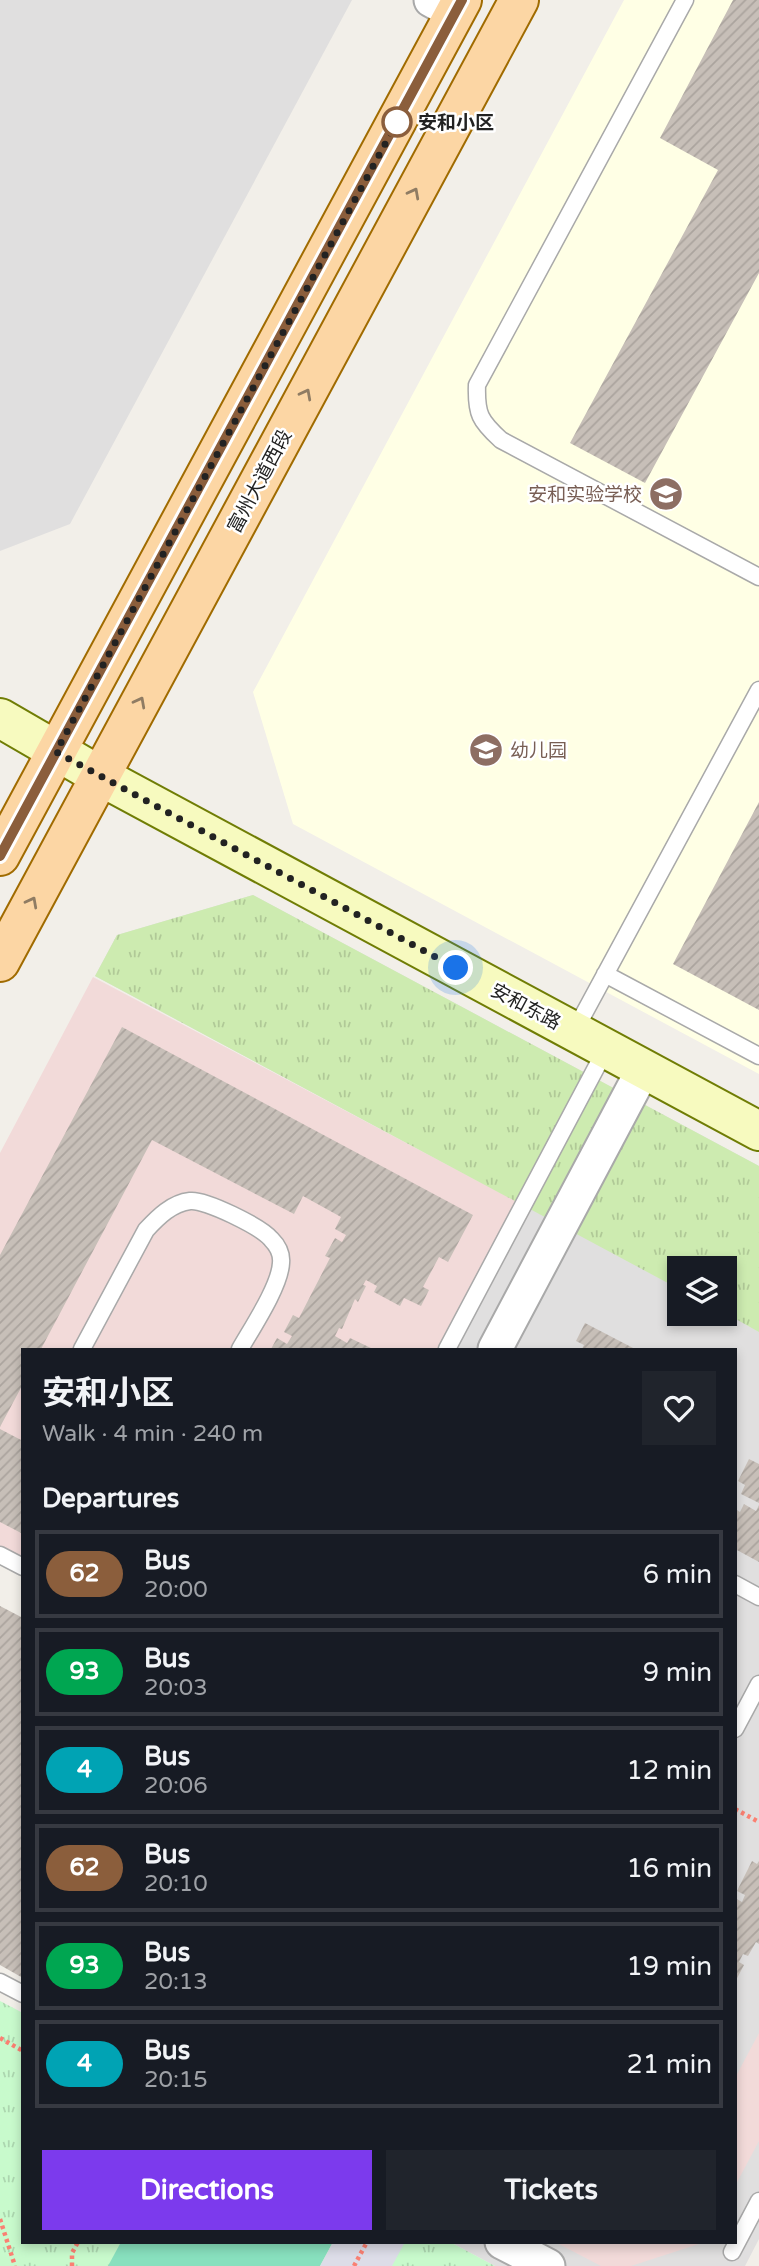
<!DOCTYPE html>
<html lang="en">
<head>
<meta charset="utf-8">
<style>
	body { margin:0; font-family:"Varela Round","Noto Sans SC",sans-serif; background:#20242c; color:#f1f3f6; height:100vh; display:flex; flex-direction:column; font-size:26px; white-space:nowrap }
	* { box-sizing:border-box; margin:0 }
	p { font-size:23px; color:#9ea1a6 }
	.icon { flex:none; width:38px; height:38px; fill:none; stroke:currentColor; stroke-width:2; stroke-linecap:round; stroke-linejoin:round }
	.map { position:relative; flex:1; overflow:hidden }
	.panel { position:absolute; left:21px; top:1348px; width:716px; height:896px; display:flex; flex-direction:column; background:#171b24; border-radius:0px; box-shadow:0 4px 10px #0003 }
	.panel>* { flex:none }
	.badge { padding:0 14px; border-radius:23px; font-size:24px; line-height:46px }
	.fabs { position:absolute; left:667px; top:1256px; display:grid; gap:14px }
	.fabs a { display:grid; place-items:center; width:70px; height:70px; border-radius:0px; background:#171b24; box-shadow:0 4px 10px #0003; font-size:35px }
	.you { position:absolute; width:35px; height:35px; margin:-18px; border:5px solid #fff; border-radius:50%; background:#1a73e8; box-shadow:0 0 0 10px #1a73e833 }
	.map>.badge { position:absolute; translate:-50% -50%; box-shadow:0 0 0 4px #fff }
	h2 { padding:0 21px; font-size:26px; line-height:63px }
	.round { display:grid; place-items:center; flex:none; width:74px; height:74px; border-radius:0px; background:#20242c }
	.head { display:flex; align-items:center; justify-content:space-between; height:119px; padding:0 21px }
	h1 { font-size:33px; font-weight:700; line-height:52px }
	.primary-button { display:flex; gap:14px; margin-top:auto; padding:14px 21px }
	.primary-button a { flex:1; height:80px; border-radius:0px; background:#7c3aed; color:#fff; font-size:28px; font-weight:700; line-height:80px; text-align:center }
	.primary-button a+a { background:#20242c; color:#f1f3f6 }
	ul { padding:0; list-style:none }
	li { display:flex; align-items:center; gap:21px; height:88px; margin:0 14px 10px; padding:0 7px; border:4px solid #363941; border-radius:0px }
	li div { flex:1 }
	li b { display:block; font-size:26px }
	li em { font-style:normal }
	li .badge { min-width:77px; font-weight:700; text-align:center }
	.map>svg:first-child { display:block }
</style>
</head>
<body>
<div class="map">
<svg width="759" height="2266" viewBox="0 0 759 2266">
	<defs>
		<pattern id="grass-tufts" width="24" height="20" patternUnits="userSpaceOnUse" patternTransform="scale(1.75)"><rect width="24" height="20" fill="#cdebb0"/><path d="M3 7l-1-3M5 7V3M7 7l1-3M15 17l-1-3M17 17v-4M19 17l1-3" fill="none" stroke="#b0c997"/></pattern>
		<pattern id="park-tufts" width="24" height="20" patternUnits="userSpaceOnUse" patternTransform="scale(1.75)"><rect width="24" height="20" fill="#c8facc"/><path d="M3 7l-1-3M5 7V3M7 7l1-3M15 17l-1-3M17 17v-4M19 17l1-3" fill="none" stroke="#acd6af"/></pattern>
		<pattern id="building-hatch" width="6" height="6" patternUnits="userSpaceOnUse" patternTransform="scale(1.75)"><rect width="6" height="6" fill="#c7bfb8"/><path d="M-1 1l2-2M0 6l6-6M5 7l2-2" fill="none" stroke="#aba49e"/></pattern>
	</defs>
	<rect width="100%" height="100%" fill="#f2efe9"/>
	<path fill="#e0dfdf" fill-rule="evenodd" d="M0,0H352L70,524L0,551Z
		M253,895L759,1166V2239L745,2266H495L450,2242H735V1349H453L528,1208L95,976L117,935ZM679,1269H724V1314H679Z"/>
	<path fill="#f2dad9" d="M93,977L529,1208L453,1349H23V1567L0,1554V1153Z
		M759,2033V2141L735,2186V2078Z
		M555,2242H705L631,2266H601Z"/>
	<path fill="#ffffe5" d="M624,0H759V1074L293,824L253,692Z"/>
	<path fill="url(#grass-tufts)" d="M253,895L759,1166V1332L725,1313L724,1269H679V1289L95,976L117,935Z"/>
	<path fill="url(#park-tufts)" d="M0,2001L23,2013V2242H450L495,2266H0Z"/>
	<path fill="#88e0be" d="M121,2242H333L320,2266H108Z"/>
	<path fill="#dddde8" d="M333,2242H405L392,2266H320Z"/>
	<path fill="url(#building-hatch)" d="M733,0H759V273L645,483L570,443L718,170L660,138Z
		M759,802V1010L673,964Z
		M122,1027L473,1215L448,1262L439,1257L423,1287L429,1290L421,1306L404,1298L400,1306L374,1292L377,1286L366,1280L363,1285L366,1286L358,1302L355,1299L342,1329L339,1328L335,1336L347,1343L350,1338L373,1349H271L277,1338L287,1344L292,1336L284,1332L293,1315L299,1318L330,1258L325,1256L335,1238L342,1242L346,1235L335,1229L341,1217L303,1196L294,1214L152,1140L41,1349H23V1384L0,1427V1255Z
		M585,1323L635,1349H582L584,1345L576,1341Z
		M0,1429L23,1441V1534L0,1522Z
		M749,1459L759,1464V1503L741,1494L745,1485L738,1481Z
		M744,1504L756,1511L759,1505V1562L735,1549V1509L740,1512Z
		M0,1606L23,1618V1978L0,1965Z
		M752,1861L757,1864L759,1861V1944L756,1942L748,1956L743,1954L739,1962L744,1965L735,1982V1898L742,1902L745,1895L737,1891Z"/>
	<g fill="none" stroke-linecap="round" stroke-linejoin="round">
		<g stroke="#a9a9a9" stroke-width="19">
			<path id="lane" d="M685,0L477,385C476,414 480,421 501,440L759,577
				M605,974L759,1056
				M574,1032L759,690
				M82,1349L146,1230C158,1217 172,1203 190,1201C205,1199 261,1227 271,1239C278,1246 282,1253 281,1263C280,1286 252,1328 240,1349
				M447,1349L606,1049
				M0,1555L23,1567
				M735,1584L759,1597
				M735,1729L759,1684
				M0,1982L23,1994
				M732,2252L759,2201"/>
		</g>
		<g stroke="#a9a9a9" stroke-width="37">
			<path id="street" d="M431,0L455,13
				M495,1349L643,1070
				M502,2242L548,2266"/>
		</g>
		<g stroke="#707d05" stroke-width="42">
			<path id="secondary" d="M0,718L100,776L759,1131"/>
		</g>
		<g stroke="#a06b00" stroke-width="42">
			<path id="primary" d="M0,856L462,0
				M0,962L519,0"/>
		</g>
		<path stroke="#fa8072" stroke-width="4.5" stroke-dasharray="3.5 3.5" stroke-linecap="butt" d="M735,1809L759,1822
			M0,2038L23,2051
			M0,2219L15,2266
			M72,2266V2253L78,2242
			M354,2266L367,2242"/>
		<use href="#lane" stroke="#fff" stroke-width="16"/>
		<use href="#street" stroke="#fff" stroke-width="33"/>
		<use href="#secondary" stroke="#f7fabf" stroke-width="38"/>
		<use href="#primary" stroke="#fcd6a4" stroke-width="38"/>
	</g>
	<defs><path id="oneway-chevron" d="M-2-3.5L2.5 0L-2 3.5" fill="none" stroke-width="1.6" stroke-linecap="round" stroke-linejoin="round" transform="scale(1.75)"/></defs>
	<g stroke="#8f7c63">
		<use href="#oneway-chevron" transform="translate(414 193) rotate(-62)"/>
		<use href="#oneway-chevron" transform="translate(306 394) rotate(-62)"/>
		<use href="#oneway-chevron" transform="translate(140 702) rotate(-62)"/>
		<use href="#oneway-chevron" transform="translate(32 902) rotate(-62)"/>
	</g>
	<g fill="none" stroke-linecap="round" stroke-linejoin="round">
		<g stroke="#fff" stroke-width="16">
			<path id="line" d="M0,856L462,0"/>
		</g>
		<use href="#line" stroke="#8b5e3c" stroke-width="10"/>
		<path stroke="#222" stroke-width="7" stroke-dasharray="0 12.6" d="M397,122L56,752L456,968"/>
	</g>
	<defs>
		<g id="school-disc" transform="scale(1.75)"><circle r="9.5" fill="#8d6e63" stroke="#fff"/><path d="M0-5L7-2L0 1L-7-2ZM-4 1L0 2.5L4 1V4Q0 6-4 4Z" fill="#fff"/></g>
	</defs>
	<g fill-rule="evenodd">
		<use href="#school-disc" x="666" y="494"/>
		<use href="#school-disc" x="486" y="750"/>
	</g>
	<circle fill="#fff" stroke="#8b5e3c" stroke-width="3.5" cx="397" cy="122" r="14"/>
	<g text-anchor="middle" stroke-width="5" stroke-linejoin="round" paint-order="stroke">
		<g font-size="19" font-weight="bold" fill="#222" stroke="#fff" text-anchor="start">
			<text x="418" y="129">安和小区</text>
		</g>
		<g font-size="19" fill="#222" stroke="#fff">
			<text transform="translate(259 481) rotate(-62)" y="7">富州大道西段</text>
			<text transform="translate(526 1006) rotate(28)" y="7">安和东路</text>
		</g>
		<g font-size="19" fill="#785e54" stroke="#fff" text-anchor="end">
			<text x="642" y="501">安和实验学校</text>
			<text x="510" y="757" text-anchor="start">幼儿园</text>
		</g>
	</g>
</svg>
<div class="fabs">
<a><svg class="icon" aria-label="layers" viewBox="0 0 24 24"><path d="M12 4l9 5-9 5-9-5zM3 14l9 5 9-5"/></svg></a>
</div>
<div class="you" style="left:456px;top:968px"></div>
<section class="panel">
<div class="head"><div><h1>安和小区</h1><p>Walk · 4 min · 240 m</p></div><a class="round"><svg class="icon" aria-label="heart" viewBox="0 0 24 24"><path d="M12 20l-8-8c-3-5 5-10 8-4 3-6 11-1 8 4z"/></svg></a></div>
<h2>Departures</h2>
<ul>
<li><span class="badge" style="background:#8b5e3c;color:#fff">62</span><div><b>Bus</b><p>20:00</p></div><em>6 min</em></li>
<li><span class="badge" style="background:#00a651;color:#fff">93</span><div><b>Bus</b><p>20:03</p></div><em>9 min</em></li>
<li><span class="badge" style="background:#00a3b4;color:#fff">4</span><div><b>Bus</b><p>20:06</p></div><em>12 min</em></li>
<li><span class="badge" style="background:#8b5e3c;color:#fff">62</span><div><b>Bus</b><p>20:10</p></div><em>16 min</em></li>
<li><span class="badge" style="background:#00a651;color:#fff">93</span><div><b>Bus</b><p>20:13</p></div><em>19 min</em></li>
<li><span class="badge" style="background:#00a3b4;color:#fff">4</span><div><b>Bus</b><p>20:15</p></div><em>21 min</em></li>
</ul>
<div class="primary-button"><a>Directions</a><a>Tickets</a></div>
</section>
</div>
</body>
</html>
